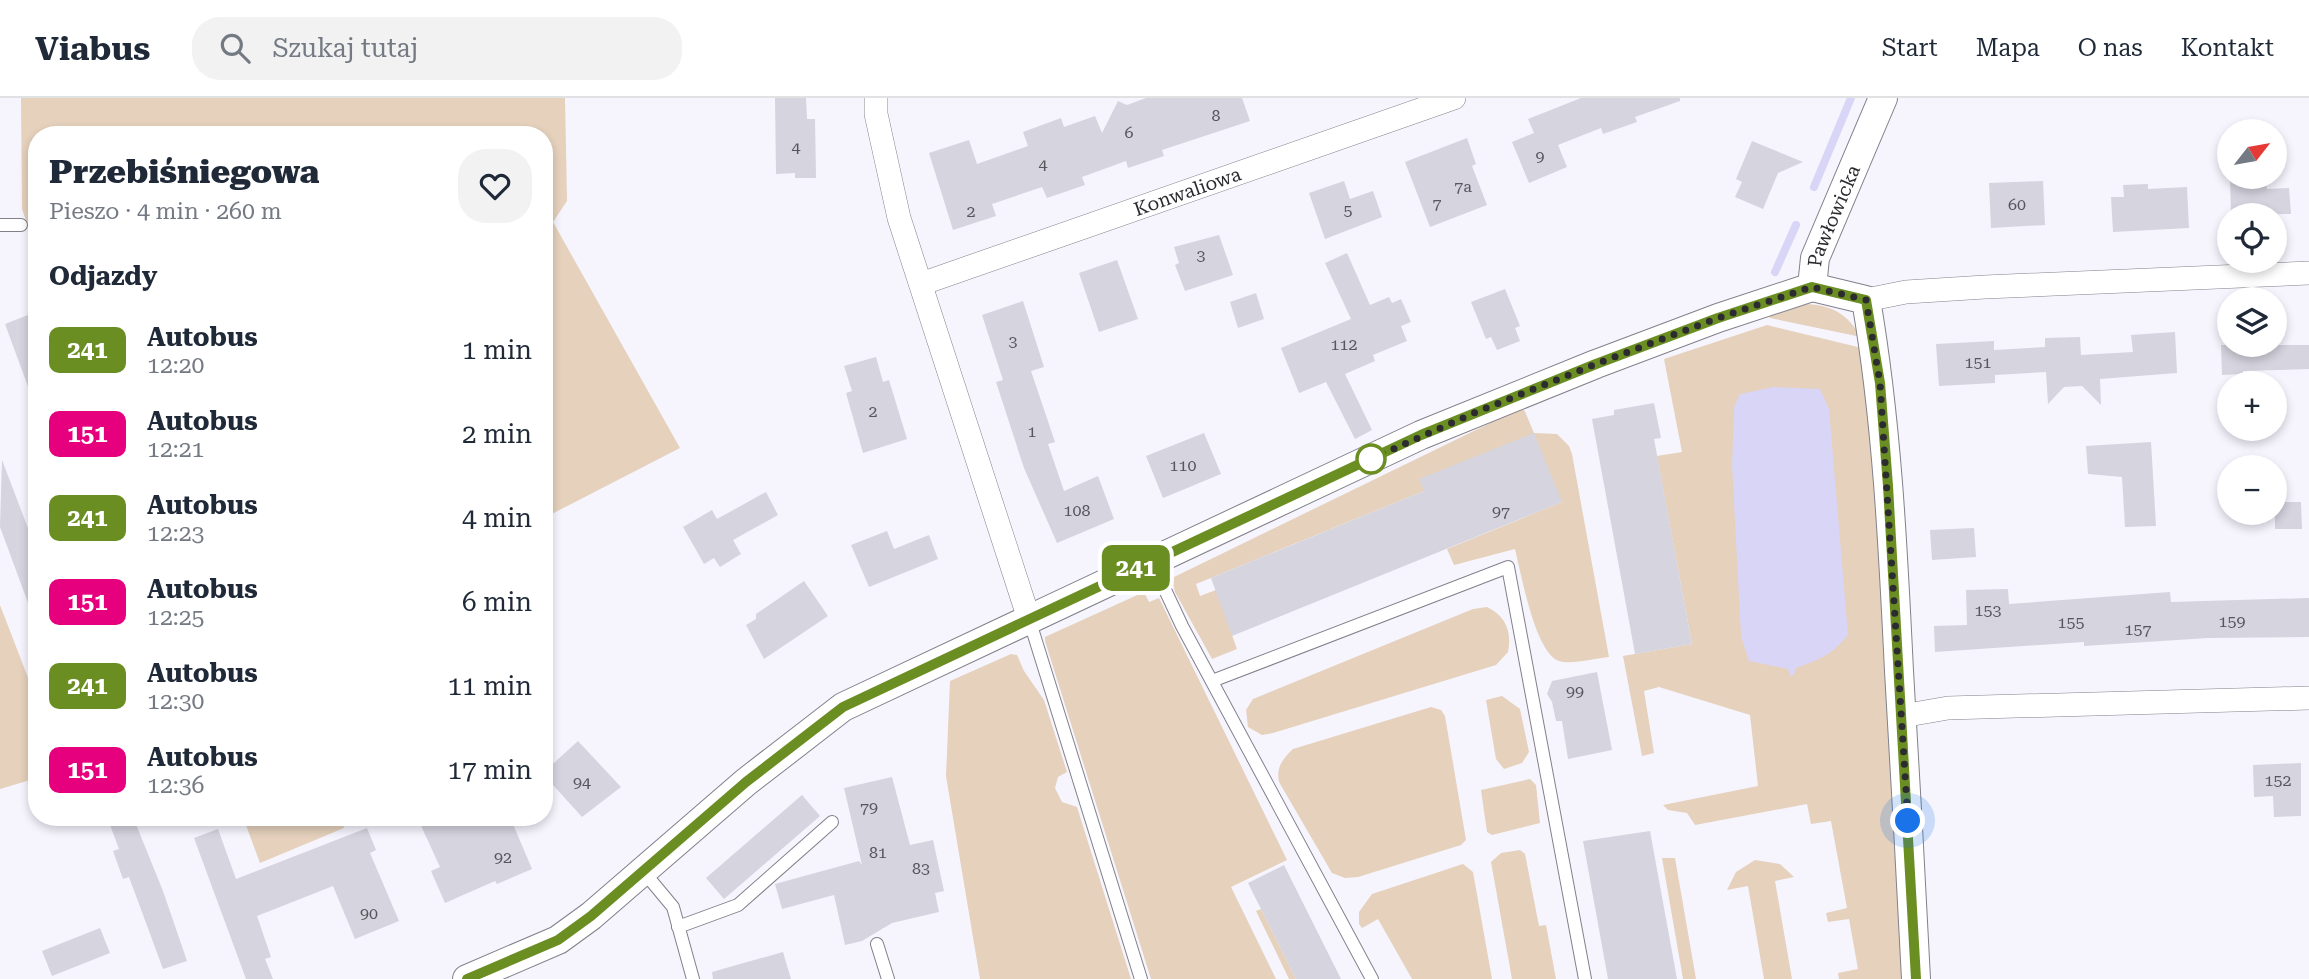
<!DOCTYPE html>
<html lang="pl">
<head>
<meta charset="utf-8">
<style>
	body { margin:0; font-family:"Roboto Serif",serif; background:#f2f2f3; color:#1f2937; height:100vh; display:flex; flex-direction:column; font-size:26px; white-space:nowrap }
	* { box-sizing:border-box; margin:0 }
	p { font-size:23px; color:#747a83 }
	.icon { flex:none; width:38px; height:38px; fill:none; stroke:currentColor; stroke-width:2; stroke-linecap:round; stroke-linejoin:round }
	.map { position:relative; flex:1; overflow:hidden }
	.details { position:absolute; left:28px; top:28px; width:525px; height:700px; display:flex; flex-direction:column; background:#fff; border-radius:28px; box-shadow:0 4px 10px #0003 }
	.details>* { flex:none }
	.badge { padding:0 14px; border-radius:10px; font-size:24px; line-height:46px }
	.needle { width:46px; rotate:59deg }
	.buttons { position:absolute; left:2217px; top:21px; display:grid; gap:14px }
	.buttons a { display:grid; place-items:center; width:70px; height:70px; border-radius:50%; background:#fff; box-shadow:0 4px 10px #0003; font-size:35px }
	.you { position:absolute; width:35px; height:35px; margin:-18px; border:5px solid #fff; border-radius:50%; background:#1a73e8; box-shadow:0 0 0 10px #1a73e833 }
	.map>.badge { position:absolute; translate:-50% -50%; box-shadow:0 0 0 4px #fff }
	h2 { padding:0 21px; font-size:26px; line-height:63px }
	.round { display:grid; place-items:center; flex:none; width:74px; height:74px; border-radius:28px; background:#f2f2f3 }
	.overview { display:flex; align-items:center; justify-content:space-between; height:119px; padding:0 21px }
	h1 { font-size:33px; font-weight:800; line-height:52px }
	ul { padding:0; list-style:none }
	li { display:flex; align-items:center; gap:21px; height:84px; padding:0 21px }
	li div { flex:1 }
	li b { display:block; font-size:26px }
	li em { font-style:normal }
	li .badge { min-width:77px; font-weight:700; text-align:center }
	header { display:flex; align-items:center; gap:42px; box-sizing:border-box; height:98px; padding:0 35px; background:#fff; border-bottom:2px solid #e0e1e3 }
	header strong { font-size:33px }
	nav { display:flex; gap:38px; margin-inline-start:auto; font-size:24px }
	.search { width:490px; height:63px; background:#f2f2f3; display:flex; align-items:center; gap:18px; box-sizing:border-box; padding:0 24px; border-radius:28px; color:#747a83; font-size:26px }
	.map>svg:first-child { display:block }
</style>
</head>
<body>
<header>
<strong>Viabus</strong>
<div class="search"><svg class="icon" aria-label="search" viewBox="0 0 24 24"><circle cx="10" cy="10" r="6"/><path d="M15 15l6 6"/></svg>Szukaj tutaj</div>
<nav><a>Start</a><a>Mapa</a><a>O nas</a><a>Kontakt</a></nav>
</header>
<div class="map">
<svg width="2309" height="881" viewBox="0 0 2309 881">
	<rect width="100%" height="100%" fill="#f6f5fe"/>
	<path fill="#e5d1bc" d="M21,0H565L567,103L553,124L680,350L544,420V37H37V154L22,111Z
		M1807,206C1834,208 1847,216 1861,239L1770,220L1769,217Z
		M1767,227L1862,250L1872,334L1904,881H1839L1838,875L1858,871L1849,821L1828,824L1826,815L1847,810L1831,723L1811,726L1807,706L1695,727L1687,715L1668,712L1663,707L1758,688L1750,617L1659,589L1644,593L1654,655L1642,658L1623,558L1692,546L1657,358L1682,354L1664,261Z
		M1523,309L1534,335L1557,336L1569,348L1572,356L1609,559C1595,560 1572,567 1559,563C1535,555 1521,475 1515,451L1454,467L1447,451L1562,404L1424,393L1196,486L1200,498L1216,492L1237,551L1212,561L1175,494L1172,480Z
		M1144,494L1149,504L1159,500L1287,762L1231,789L1276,881H1151L1045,543V539Z
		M0,507L37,603V680L0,691Z
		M1487,509C1506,518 1512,534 1508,554L1496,567L1273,635L1262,637L1248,629L1246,612L1253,601L1473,511Z
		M1011,556L1017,557L1024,573L1044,602L1067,674L1058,679L1055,690L1062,704L1077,709L1131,881H980L946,678L950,583Z
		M1502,598L1520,611L1529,654L1522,665L1504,671L1496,661L1486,602Z
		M1431,609L1441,612L1445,618L1466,742L1461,747L1358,779L1345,780L1332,775L1279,684C1276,670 1282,661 1293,651Z
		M1530,681L1536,687L1540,725L1492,737L1487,734L1481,692Z
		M243,719H341L344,730L260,765Z
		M1520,752L1525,756L1539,828L1546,827L1556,881H1512L1491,764L1501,755Z
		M1662,760H1675L1696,881H1683Z
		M1755,762L1780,766L1794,779L1775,783L1792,881H1764L1748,788L1727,792L1736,774Z
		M1463,766L1473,774L1492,881H1412L1378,821L1362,830L1359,826V814L1372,796Z
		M1261,811L1296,881H1289L1256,813Z"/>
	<path fill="#d9d5f6" d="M1774,289L1820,291L1829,311L1848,537C1833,556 1819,562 1796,570L1794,577L1790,578L1788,571L1749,563L1741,538L1732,367L1734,309L1740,296Z"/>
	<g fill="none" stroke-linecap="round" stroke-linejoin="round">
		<path stroke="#d9d5f6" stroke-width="8" d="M1814,89L1851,0
			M1775,174L1796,127"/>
	</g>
	<path fill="#d5d4df" d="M775,0H806L807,21H815L816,80H795V75L776,76Z
		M1146,0H1242L1250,23L1162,52L1164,58L1128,70L1126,63L1082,79L1085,87L1047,100L1042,89L992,106L996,118L953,132L929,55L969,42L977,66L1028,48L1023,34L1061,20L1064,29L1095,18L1102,35L1118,3L1127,7Z
		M1581,0H1680V3L1635,19L1637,24L1603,36L1601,30L1558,47L1567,69L1529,85L1512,44L1534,35L1528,21Z
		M1467,40L1476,66L1472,68L1487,107L1430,129L1405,64Z
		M1752,43L1803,64L1778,75L1763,111L1735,99L1742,84L1736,81Z
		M2266,79L2267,91L2289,90L2291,116L2231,117L2230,80Z
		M1344,83L1350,101L1373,93L1382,119L1325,141L1309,95Z
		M2043,83L2045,127L1991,130L1989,85Z
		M2148,86V91L2187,89L2189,130L2113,134L2111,99H2124L2123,87Z
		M1219,137L1233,177L1185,193L1175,167L1179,165L1174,149Z
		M1347,155L1370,207L1389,199L1392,205L1401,201L1411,224L1401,228L1407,243L1373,257L1375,263L1345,276L1372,332L1355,341L1326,284L1299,295L1281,250L1351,221L1325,165Z
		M1117,162L1138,221L1099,234L1079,175Z
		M1505,191L1520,228L1515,230L1520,243L1497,252L1491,239L1486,241L1471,204Z
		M1256,195L1264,221L1238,230L1230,204Z
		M1023,203L1044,269L1031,273L1055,344L1048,346L1064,393L1098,378L1114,421L1057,445L1024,370L996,284L1003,282L982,217Z
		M28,217L37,240L34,305L5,226Z
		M2175,234L2177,275L2100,281L2101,307L2082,288L2064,289L2048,306L2046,274L1995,277V285L1939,288L1936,246L1994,243V252L2045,249V240L2080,239L2081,257L2133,254L2131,237Z
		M2221,247H2309V271L2243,273V276L2222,277Z
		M876,259L883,284L889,282L907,341L863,355L846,295L852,293L844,268Z
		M1654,305L1661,340L1654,341L1692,546L1635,556L1592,321L1614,317V312Z
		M1204,335L1221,376L1163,400L1146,358Z
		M1534,335L1562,404L1232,538L1211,480L1424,393L1419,381Z
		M2151,344L2156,428L2125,429L2122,379L2088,376L2086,348Z
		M2,362L31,438L37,436V521H34L0,429Z
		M766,394L778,417L733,442L741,456L720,469L714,460L704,466L683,429L712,412L717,421Z
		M2275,404H2301L2302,431H2275Z
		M1974,430L1976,459L1932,462L1930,432Z
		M887,433L894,451L929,437L938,461L869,489L851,447Z
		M804,483L828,518L764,561L746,527L756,521V516Z
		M2008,491L2009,506L2170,494L2171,504L2309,500V539L2208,540L2084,548V544L1935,554L1934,528L1967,527L1966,492Z
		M1597,574L1612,652L1568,661L1562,623H1556L1552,604L1547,596L1552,583Z
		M578,643L621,689L582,719L544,677V674Z
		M2301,665V718L2274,719L2273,698L2254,699L2253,667Z
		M892,679L910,747L933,742L944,793L935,795L939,814L892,825L862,843L845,847L834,797L782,811L775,786L859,763L862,767L844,690Z
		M802,697L820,718L724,801L706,780Z
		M107,719H133L163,793L187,863L163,871L129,779L123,781L113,753L119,751Z
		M417,719H510L532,771L497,786L495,783L445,805L431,773L440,769Z
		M367,730L376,752L370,755L399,823L355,841L333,788L257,818L271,859L265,861L273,881H246L194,740L218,731L236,781Z
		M1650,733L1677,881H1608L1583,743Z
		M1284,767L1341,881H1296L1248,785Z
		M100,830L110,855L52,878L42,853Z
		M783,854L791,881H713L712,874Z"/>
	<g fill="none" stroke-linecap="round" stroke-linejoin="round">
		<g stroke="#82818b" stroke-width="14">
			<path id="service" d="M0,127H21
				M1152,464L1182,528L1372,881
				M1029,521L1141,881
				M1212,583L1508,469L1585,881
				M643,773L673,809L693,881
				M678,829L738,807L832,724
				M877,846L888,881"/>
		</g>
		<g stroke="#82818b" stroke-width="24">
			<g id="minor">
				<path d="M876,0V16L899,120L1029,521"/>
				<path id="s1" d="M921,186L1454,0"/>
				<path d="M1866,202L1906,194L1985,189L2309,175"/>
				<path d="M1902,618L1948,610L2309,600"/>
			</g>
		</g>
		<g stroke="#82818b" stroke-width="30">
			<g id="tertiary">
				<path d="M1812,189L1866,202C1887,324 1893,449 1899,573C1905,676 1911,778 1916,881"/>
				<path id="s2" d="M1812,189L1815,160L1883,0"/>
				<path d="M467,881L558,842L591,818L746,684L843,609L1421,337L1596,266L1718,220L1812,189"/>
			</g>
		</g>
		<use href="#service" stroke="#fff" stroke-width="12"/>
		<use href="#minor" stroke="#fff" stroke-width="23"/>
		<use href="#tertiary" stroke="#fff" stroke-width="28"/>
	</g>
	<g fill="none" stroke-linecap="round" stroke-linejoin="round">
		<g stroke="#fff" stroke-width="16">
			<path id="line" d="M467,881L558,842L591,818L746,684L843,609L1421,337L1596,266L1718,220L1812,189L1866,202L1880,285L1888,388L1916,881"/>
		</g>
		<use href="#line" stroke="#6b8e23" stroke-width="10"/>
		<path stroke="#2c2c30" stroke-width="7" stroke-dasharray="0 12.6" d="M1371,361L1474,315L1596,266L1718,220L1812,189L1866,202L1880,285L1908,723"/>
	</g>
	<circle fill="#fff" stroke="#6b8e23" stroke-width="3.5" cx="1371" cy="361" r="14"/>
	<g text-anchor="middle" stroke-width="6" stroke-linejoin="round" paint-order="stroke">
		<g font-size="16" fill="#56565c">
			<text x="1216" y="23">8</text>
			<text x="1129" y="40">6</text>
			<text x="796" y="55">4</text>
			<text x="1540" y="64">9</text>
			<text x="1043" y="72">4</text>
			<text x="1463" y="94">7a</text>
			<text x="1437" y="111">7</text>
			<text x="2017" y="112">60</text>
			<text x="1348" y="118">5</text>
			<text x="971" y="119">2</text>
			<text x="1201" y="163">3</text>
			<text x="1013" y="249">3</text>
			<text x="1344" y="252">112</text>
			<text x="1978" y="270">151</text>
			<text x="873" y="319">2</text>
			<text x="1032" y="339">1</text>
			<text x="1183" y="373">110</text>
			<text x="1077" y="418">108</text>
			<text x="1501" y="419">97</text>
			<text x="1988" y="518">153</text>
			<text x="2232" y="529">159</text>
			<text x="2071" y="530">155</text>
			<text x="2138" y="537">157</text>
			<text x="1575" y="599">99</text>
			<text x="2278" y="688">152</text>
			<text x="582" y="690">94</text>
			<text x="869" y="715">79</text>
			<text x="878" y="760">81</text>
			<text x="503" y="765">92</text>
			<text x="921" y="776">83</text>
			<text x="369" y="821">90</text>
		</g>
		<g font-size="19" fill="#2c2c30" stroke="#f6f5fe">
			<text dy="7" stroke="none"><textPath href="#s1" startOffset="282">Konwaliowa</textPath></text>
			<text dy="7" stroke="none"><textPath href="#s2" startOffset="75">Pawłowicka</textPath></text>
		</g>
	</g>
</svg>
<div class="buttons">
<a><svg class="needle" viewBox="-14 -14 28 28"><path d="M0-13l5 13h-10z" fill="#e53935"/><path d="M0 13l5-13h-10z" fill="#747a83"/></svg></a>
<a><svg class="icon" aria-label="locate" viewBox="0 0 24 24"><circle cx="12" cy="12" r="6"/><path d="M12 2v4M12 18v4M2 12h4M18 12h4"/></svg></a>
<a><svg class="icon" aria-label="layers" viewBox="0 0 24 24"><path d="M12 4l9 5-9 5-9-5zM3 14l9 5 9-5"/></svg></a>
<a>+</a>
<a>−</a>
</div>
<div class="you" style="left:1908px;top:723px"></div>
<b class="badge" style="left:1136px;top:470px;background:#6b8e23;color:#fff">241</b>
<section class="details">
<div class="overview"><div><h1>Przebiśniegowa</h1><p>Pieszo · 4 min · 260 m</p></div><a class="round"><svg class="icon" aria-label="heart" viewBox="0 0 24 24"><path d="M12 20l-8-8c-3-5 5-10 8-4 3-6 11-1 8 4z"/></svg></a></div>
<h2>Odjazdy</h2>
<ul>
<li><span class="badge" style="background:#6b8e23;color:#fff">241</span><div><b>Autobus</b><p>12:20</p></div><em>1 min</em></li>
<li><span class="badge" style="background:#e6007e;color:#fff">151</span><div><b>Autobus</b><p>12:21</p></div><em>2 min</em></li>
<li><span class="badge" style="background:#6b8e23;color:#fff">241</span><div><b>Autobus</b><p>12:23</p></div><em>4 min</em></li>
<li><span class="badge" style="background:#e6007e;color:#fff">151</span><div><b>Autobus</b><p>12:25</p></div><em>6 min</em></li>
<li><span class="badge" style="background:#6b8e23;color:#fff">241</span><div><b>Autobus</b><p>12:30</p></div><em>11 min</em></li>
<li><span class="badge" style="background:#e6007e;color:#fff">151</span><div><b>Autobus</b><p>12:36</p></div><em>17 min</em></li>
</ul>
</section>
</div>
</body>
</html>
